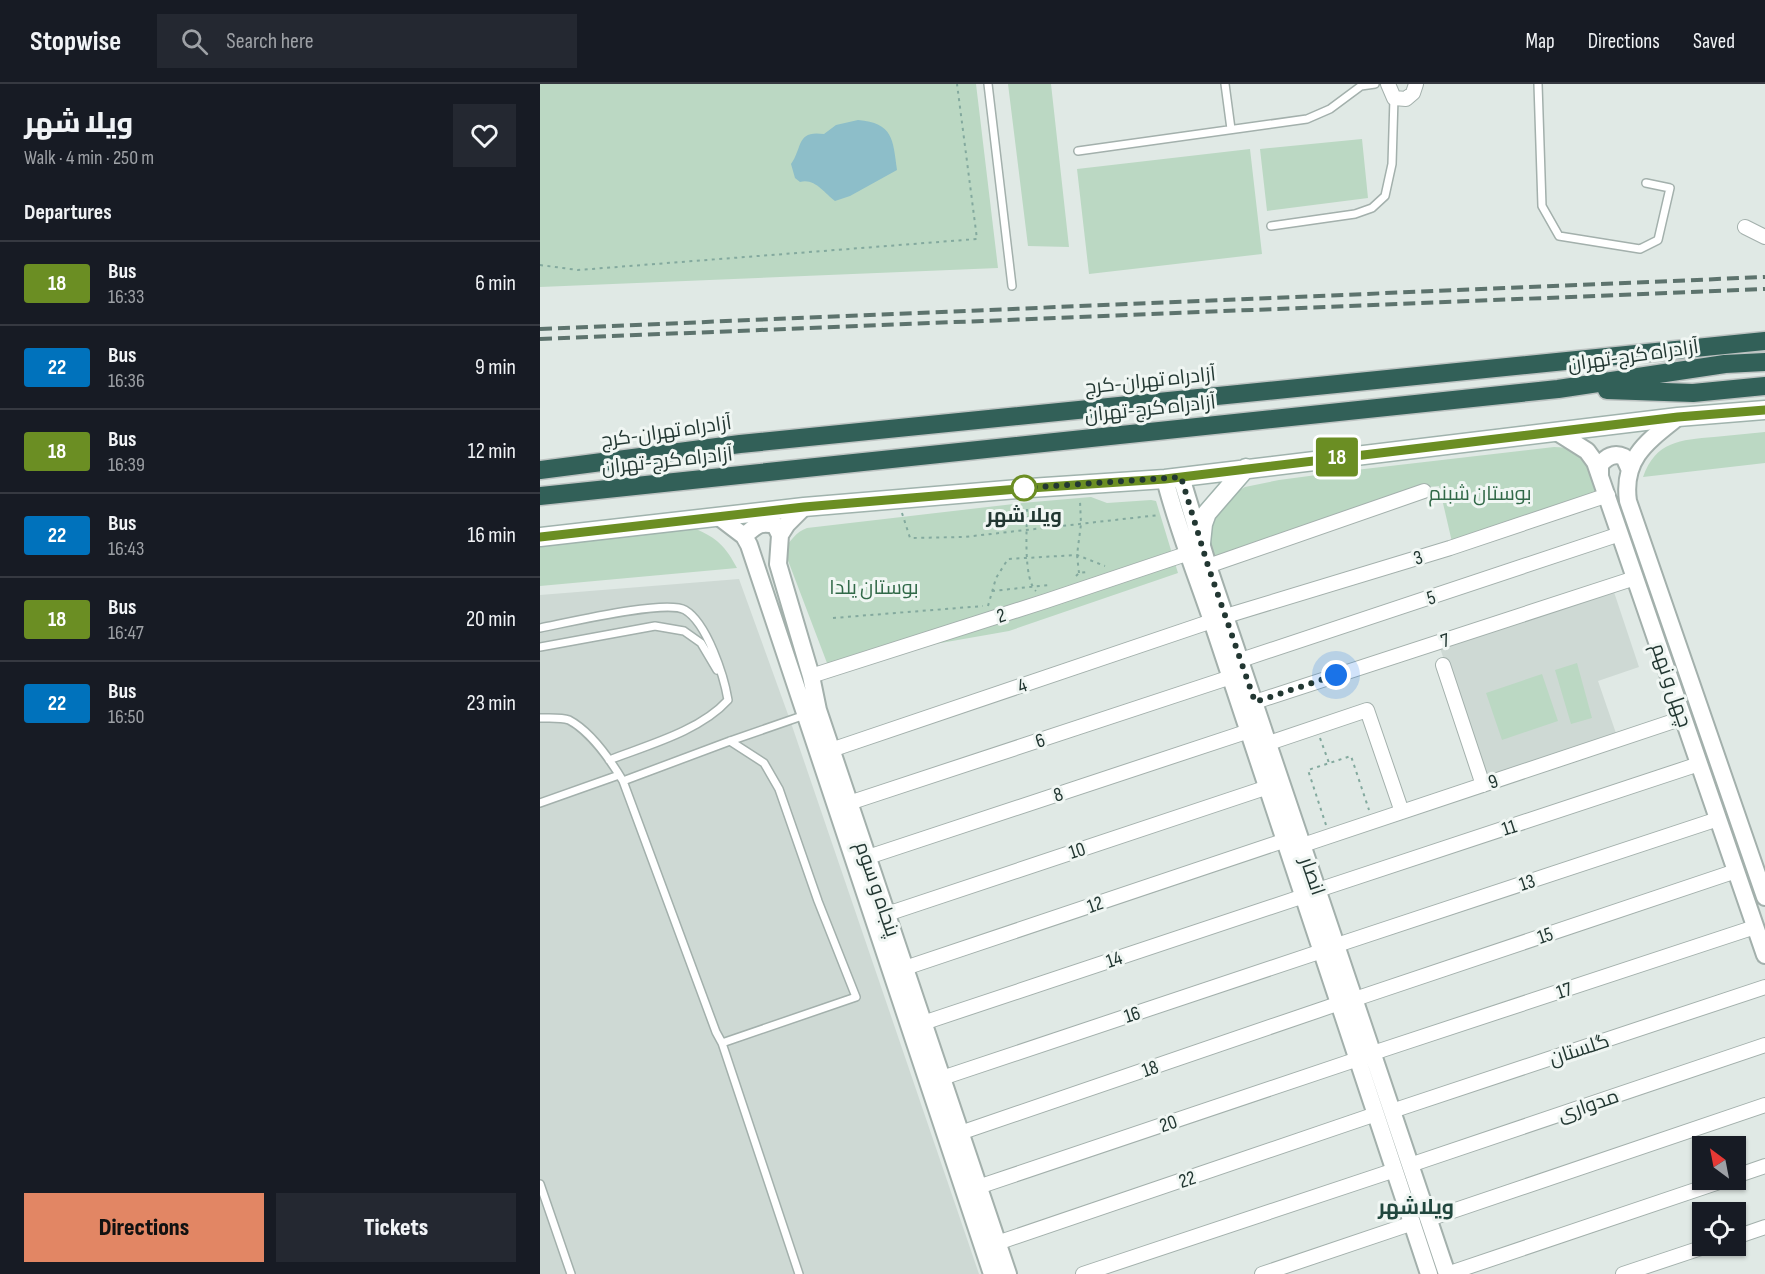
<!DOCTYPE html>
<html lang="en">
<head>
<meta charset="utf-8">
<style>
	body { margin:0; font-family:"Sofia Sans Condensed",Cairo,sans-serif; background:#242831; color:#f1f3f6; height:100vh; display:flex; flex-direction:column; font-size:22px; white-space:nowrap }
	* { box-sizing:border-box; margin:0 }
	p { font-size:20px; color:#9ea1a6 }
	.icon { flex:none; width:33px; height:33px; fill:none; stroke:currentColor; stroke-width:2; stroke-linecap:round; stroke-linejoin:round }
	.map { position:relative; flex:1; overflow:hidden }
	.side { display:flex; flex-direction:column; background:#171b24; width:540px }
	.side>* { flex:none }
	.badge { padding:0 12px; border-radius:4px; font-size:21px; line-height:39px }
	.needle { width:39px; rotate:328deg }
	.tools { position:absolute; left:1152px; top:1052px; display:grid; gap:12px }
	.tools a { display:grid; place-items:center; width:54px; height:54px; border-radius:0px; background:#171b24; box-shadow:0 2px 4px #0004; font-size:30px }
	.you { position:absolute; width:30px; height:30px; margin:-15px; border:4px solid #fff; border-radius:50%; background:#1a73e8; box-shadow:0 0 0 9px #1a73e833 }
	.map>.badge { position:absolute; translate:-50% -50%; box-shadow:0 0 0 3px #fff }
	h2 { padding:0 24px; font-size:22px; line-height:54px }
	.round { display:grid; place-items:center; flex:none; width:63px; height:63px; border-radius:0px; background:#242831 }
	.head { display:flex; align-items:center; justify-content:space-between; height:102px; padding:0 24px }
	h1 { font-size:28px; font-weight:800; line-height:45px }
	.button { display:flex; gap:12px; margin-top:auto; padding:12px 24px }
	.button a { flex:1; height:69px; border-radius:0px; background:#e28664; color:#111; font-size:24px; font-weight:800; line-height:69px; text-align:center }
	.button a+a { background:#242831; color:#f1f3f6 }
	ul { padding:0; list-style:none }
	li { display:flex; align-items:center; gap:18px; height:84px; padding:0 24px; border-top:2px solid #363941 }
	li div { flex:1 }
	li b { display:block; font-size:22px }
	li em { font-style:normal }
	li .badge { min-width:66px; font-weight:700; text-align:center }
	header { display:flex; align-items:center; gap:36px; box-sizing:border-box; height:84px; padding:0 30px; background:#171b24; border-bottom:2px solid #363941 }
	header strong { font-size:28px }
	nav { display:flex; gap:33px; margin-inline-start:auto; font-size:21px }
	.search { width:420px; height:54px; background:#242831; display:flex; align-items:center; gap:15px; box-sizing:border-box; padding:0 21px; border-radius:0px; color:#9ea1a6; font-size:22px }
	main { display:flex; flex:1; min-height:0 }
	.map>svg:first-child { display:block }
</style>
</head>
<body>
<header>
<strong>Stopwise</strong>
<div class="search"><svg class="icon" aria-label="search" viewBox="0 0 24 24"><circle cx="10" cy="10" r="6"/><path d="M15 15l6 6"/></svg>Search here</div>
<nav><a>Map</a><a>Directions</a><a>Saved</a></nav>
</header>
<main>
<section class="side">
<div class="head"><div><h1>ویلا شهر</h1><p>Walk · 4 min · 250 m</p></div><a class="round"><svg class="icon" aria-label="heart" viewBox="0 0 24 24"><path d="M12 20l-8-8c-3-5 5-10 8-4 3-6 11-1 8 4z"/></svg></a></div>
<h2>Departures</h2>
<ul>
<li><span class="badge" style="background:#6b8e23;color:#fff">18</span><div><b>Bus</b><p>16:33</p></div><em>6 min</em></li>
<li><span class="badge" style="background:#0072bc;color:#fff">22</span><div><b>Bus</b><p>16:36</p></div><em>9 min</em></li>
<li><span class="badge" style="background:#6b8e23;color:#fff">18</span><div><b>Bus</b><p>16:39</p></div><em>12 min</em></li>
<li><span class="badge" style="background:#0072bc;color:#fff">22</span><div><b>Bus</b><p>16:43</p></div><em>16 min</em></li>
<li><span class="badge" style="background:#6b8e23;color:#fff">18</span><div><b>Bus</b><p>16:47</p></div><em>20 min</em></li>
<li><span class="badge" style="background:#0072bc;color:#fff">22</span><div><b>Bus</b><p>16:50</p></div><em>23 min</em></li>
</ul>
<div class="button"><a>Directions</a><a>Tickets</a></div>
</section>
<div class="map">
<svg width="1225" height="1190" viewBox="0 0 1225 1190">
	<rect width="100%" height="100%" fill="#e0e9e5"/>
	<path fill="#ced9d4" d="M199,495L250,636L439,1190H0V511Z
		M1072,502L1099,583L1058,597L1078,655L946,700L898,558Z"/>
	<path fill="#bbd8c3" d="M0,0H436L458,184L0,203Z
		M468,0H511L529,163L488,162Z
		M822,55L828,114L727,127L720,65Z
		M710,65L722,170L549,190L537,85Z
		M1225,348V379L1103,393C1116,357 1140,356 1174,353C1191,351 1208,350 1225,348Z
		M1014,363C1046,363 1050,382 1061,407L912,458L899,402L878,404L672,476L667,456L675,430L695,409L705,403L739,396L807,387Z
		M551,413L567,419L611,416L616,417L638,489L469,547L287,579L244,466C250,457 256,448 267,444L482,419Z
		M156,445C177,454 186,463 197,484L0,502V462Z
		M1037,579L1052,634L1031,640L1015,586Z
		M1002,590L1018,637L962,656L946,609Z"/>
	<path fill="#8dbec9" d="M318,36C353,39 353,55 357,86L310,112L295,117C284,109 275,94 260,98L255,94L251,80C263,63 256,46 284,50L296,41Z"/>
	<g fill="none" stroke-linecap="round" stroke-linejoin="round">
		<g stroke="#a3b0ac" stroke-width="10">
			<path id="service" d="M448,0L472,202
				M685,0L691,45
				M998,0L1002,122L1019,152L1100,165L1118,156L1130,104L1106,99
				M538,67L767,35L790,25L821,2L835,0
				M731,142L815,130L832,124L845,112L852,80L854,14
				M0,544C26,539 126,515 145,526C167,539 184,592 188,616C160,647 108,661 69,676
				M0,563L115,542L144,547L161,559L177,586
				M0,634C8,634 21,633 29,636C50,647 71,677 83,697L190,657L265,631
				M190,657L224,679L239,705L278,817L316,913L182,959L259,1190
				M83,697L176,948L182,959
				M0,719L79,691
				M0,1100L31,1190"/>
		</g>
		<g stroke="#a3b0ac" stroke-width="16">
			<path id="minor" d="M848,0L854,14L866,15L873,9L876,0
				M1205,143L1225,153
				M668,482L884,407
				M686,532L910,464L1068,411
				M701,576L1080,450
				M903,581L943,701
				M271,592L506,517L649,469
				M715,618L1095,494
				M729,659L827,626L862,728
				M291,666L672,537
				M309,719L691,593
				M763,761L1143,634
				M328,773L709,647
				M778,806L1159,680
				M347,830L728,703
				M797,861L1178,735
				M365,884L746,756
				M815,915L1196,787
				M383,939L764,812
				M833,969L1215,843
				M402,994L782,867
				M852,1027L1225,903
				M420,1049L800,919
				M870,1081L1225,961
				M1196,1092L1225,1082
				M438,1103L818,975
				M889,1135L1225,1021
				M1196,1153L1225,1143
				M457,1159L836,1030
				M543,1190L855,1086
				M722,1190L873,1139
				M907,1190L1188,1095
				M1083,1190L1170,1161"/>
		</g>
		<g stroke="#a3b0ac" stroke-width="20">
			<path id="tertiary" d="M1138,333C1108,357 1082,374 1088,417L1225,813
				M1017,348L1047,367L1055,378L1225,871
				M1060,392V381C1066,373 1074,368 1084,373L1089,384
				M641,393L668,482L907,1190
				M625,395C637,443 656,490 672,537L889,1190
				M264,423L247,440L240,451L238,480L271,592L278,626L468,1190
				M179,433L204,452L209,461L452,1190
				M204,452C216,442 219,437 235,441L240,451"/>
		</g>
		<g stroke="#a0b3ad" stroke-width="21">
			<path id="secondary" d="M0,453L264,423L490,404L625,395L1138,333L1225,326
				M661,459L663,440L667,429L706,384"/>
		</g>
		<g stroke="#bdc3c2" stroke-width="21">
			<path id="motorway" d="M1067,306L1153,309L1225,302
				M0,386L200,360L1225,257
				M0,412L1018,305L1185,280L1225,278"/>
		</g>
		<path stroke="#83a99e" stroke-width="2" stroke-dasharray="3 4.5" stroke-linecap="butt" d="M0,181L38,186L437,155L417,0
			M487,425C487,444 483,495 496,507
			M362,429L370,454L424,453L619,431
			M539,489L537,471L541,440L540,417
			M536,492L539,489L547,488
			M452,507L509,501
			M448,522L456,494L468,475L537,471L565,482
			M293,534L443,522
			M780,654L789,679
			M786,741L768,686L811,672L829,726"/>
		<use href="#service" stroke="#fff" stroke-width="7"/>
		<use href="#minor" stroke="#fff" stroke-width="14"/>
		<use href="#tertiary" stroke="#fff" stroke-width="16"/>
		<use href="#secondary" stroke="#fff" stroke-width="18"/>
		<use href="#motorway" stroke="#326058" stroke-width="18"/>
		<path stroke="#5d736d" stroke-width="4" stroke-dasharray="12 6" stroke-linecap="butt" d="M0,245L1225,193
			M0,255L1225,205"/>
	</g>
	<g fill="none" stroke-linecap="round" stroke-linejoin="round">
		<g stroke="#fff" stroke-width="14">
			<path id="line" d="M0,453L264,423L490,404L625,395L1138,333L1225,326"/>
		</g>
		<use href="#line" stroke="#6b8e23" stroke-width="9"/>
		<path stroke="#223732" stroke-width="6" stroke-dasharray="0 10.8" d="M484,404L641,393L668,482L715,618L796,591"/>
	</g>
	<circle fill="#fff" stroke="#6b8e23" stroke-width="3" cx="484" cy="404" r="12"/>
	<g text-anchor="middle" stroke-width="6" stroke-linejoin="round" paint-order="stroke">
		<g font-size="20" fill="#223732" stroke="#f0f6f3">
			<text transform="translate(1093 271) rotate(-8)" y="7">آزادراه کرج-تهران</text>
			<text transform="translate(610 296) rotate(-6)" y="7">آزادراه تهران-کرج</text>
			<text transform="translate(610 324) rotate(-6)" y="7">آزادراه کرج-تهران</text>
			<text transform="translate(126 347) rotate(-8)" y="7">آزادراه تهران-کرج</text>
			<text transform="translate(127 376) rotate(-6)" y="7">آزادراه کرج-تهران</text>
			<text transform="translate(878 473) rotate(-17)" y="7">3</text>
			<text transform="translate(891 513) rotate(-18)" y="7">5</text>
			<text transform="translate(461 531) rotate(-18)" y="7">2</text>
			<text transform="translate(905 556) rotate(-17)" y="7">7</text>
			<text transform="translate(482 601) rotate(-19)" y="7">4</text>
			<text transform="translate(1132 601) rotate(71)" y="7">چهل و نهم</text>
			<text transform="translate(500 656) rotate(-18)" y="7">6</text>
			<text transform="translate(953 697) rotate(-19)" y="7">9</text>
			<text transform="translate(518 710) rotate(-18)" y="7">8</text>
			<text transform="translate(969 743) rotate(-18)" y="7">11</text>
			<text transform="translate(537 766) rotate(-18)" y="7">10</text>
			<text transform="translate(773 792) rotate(71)" y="7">انصار</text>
			<text transform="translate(987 798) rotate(-18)" y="7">13</text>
			<text transform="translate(338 805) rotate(71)" y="7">پنجاه و سوم</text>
			<text transform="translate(555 820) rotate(-19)" y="7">12</text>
			<text transform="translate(1005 851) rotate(-19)" y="7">15</text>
			<text transform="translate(574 875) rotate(-18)" y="7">14</text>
			<text transform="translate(1024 906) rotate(-18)" y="7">17</text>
			<text transform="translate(592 930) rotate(-18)" y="7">16</text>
			<text transform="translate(1039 965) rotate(-18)" y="7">گلستان</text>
			<text transform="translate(610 984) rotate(-19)" y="7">18</text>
			<text transform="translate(1048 1021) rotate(-19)" y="7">مدواری</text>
			<text transform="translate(628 1039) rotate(-19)" y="7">20</text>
			<text transform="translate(647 1095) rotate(-19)" y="7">22</text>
		</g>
		<g font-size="20" fill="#316948" stroke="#f0f6f3">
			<text x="940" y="416">بوستان شبنم</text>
			<text x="334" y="510">بوستان یلدا</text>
		</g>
		<g font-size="20" font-weight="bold" fill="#223732" stroke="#f0f6f3">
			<text x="484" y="438">ویلا شهر</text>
		</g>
		<g font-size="21" font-weight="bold" fill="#21473e" stroke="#f0f6f3">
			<text x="876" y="1130">ویلاشهر</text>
		</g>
	</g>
</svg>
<div class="tools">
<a><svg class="needle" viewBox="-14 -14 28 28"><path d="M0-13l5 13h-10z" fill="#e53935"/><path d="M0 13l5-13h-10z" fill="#9ea1a6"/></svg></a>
<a><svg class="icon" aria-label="locate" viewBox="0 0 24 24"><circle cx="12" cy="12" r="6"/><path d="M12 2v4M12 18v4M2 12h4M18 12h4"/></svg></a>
</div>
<div class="you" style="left:796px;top:591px"></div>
<b class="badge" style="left:797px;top:373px;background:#6b8e23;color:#fff">18</b>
</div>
</main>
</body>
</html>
